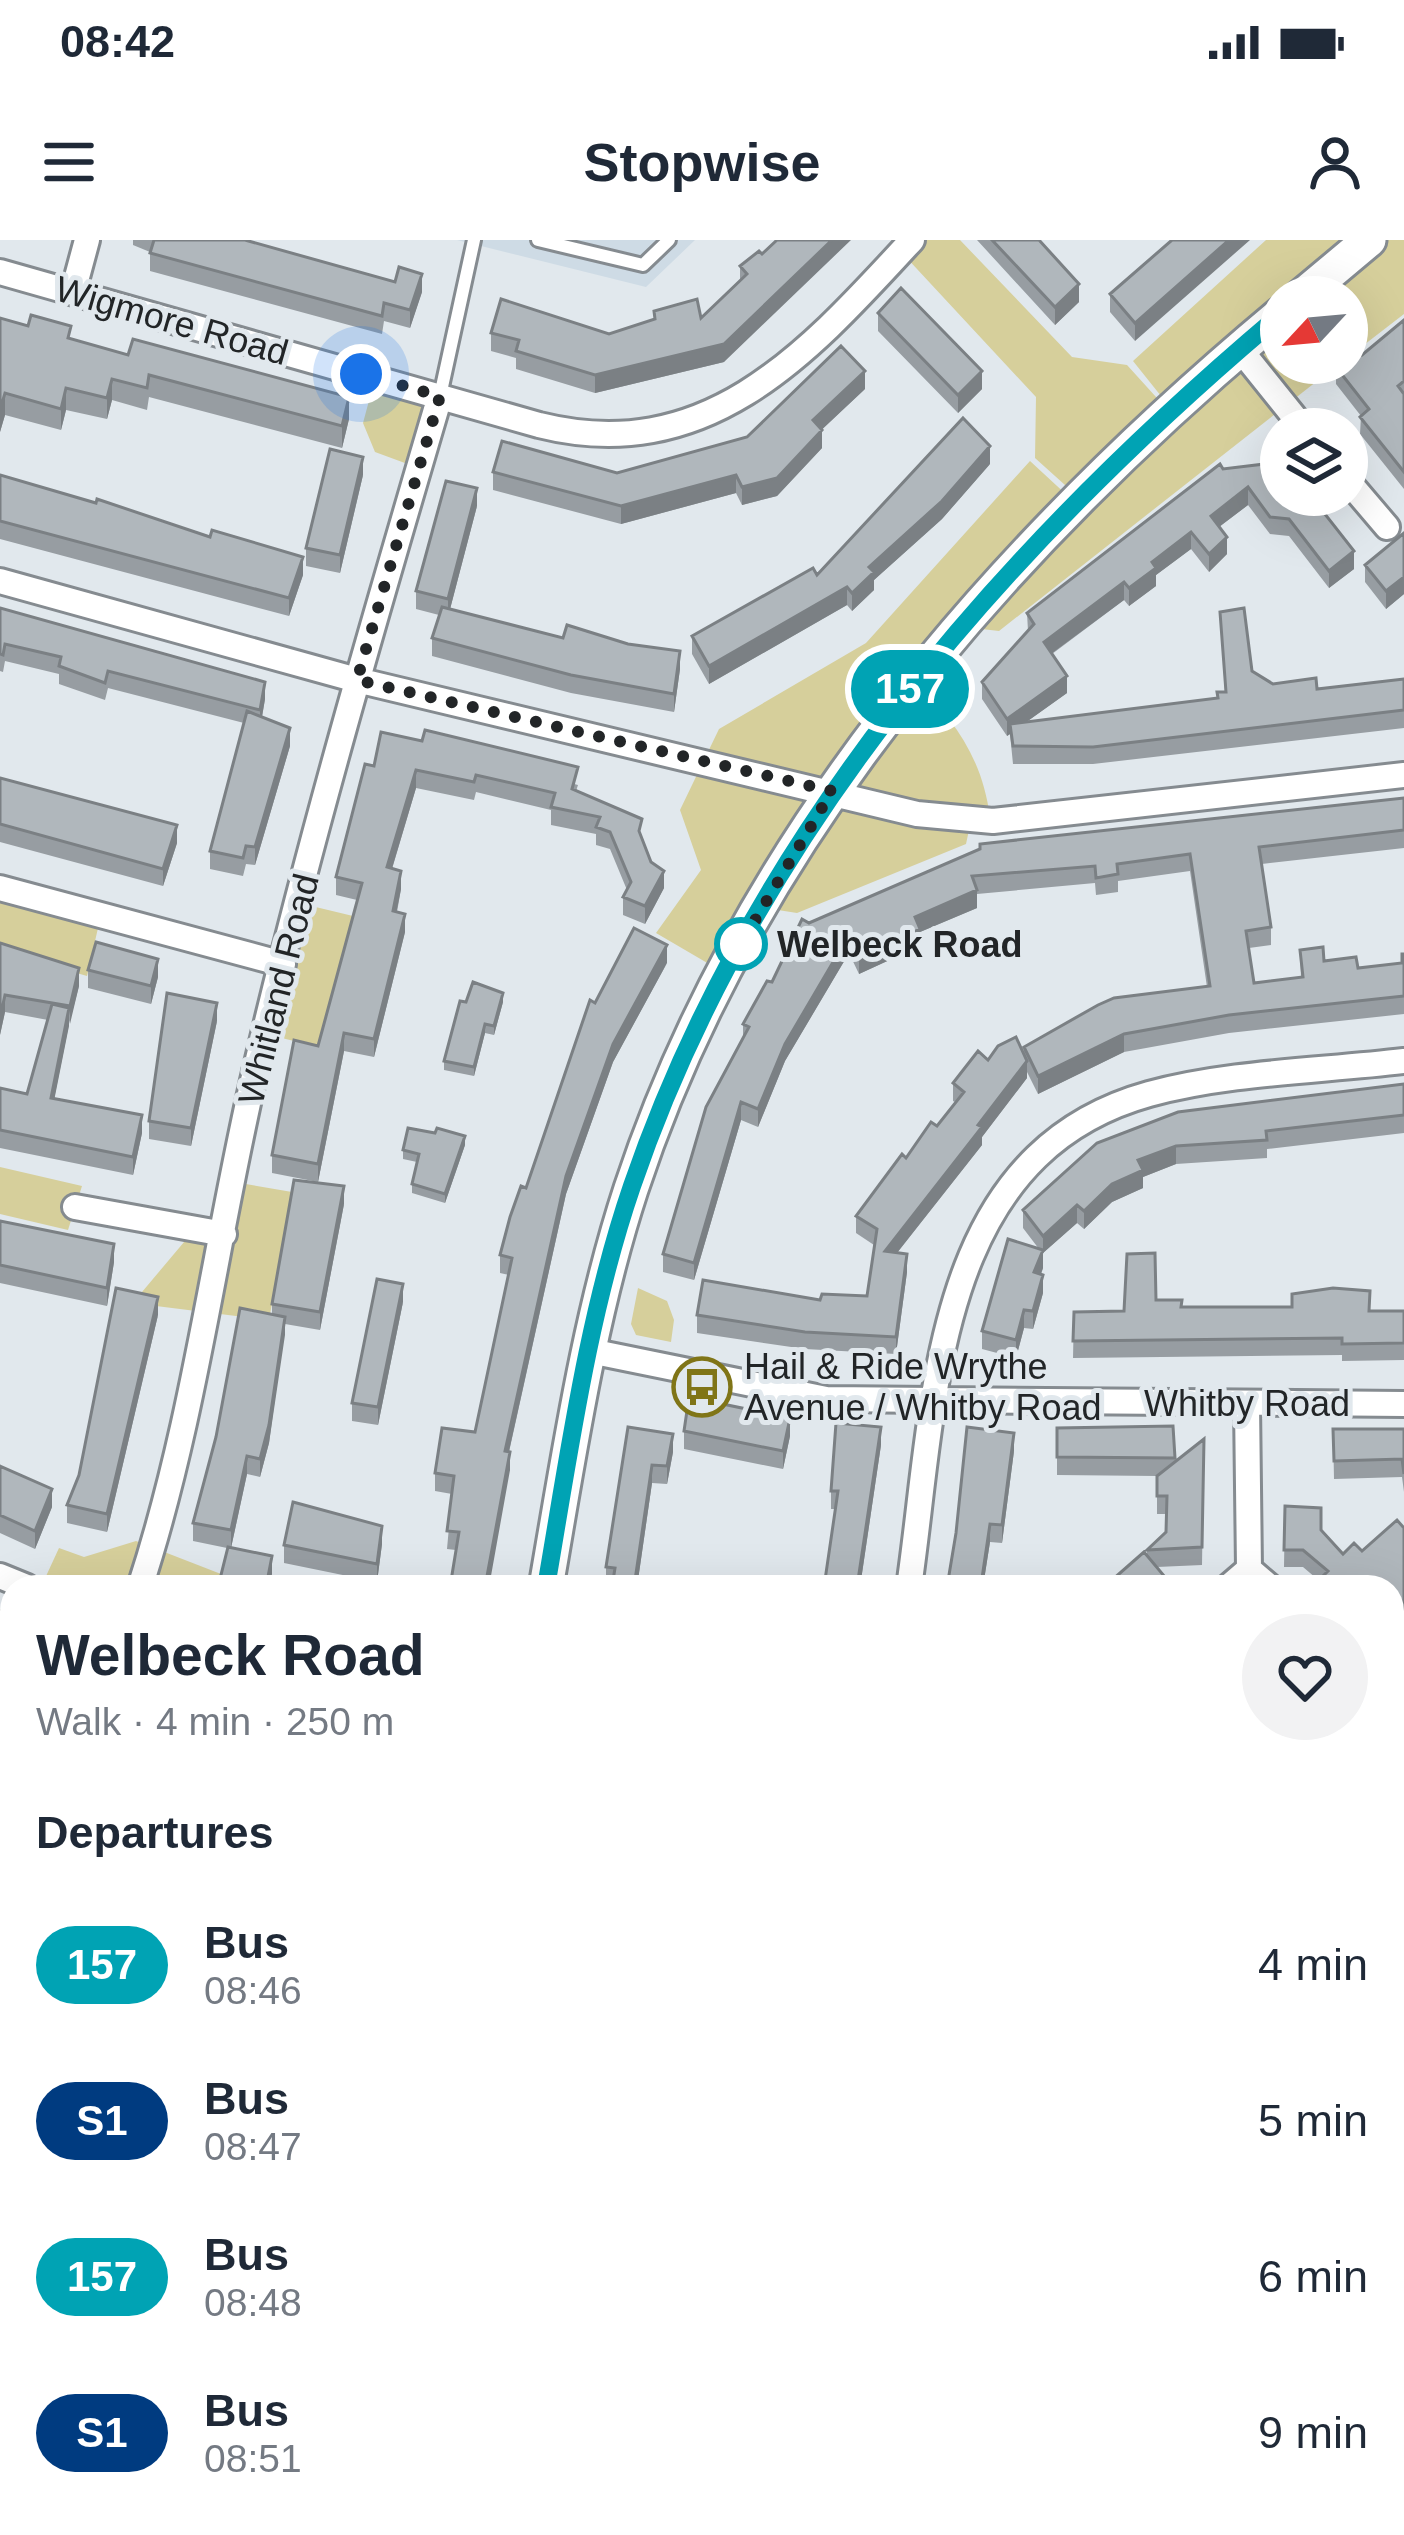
<!DOCTYPE html>
<html lang="en">
<head>
<meta charset="utf-8">
<style>
	body { margin:0; font-family:Arial,sans-serif; background:#f2f2f3; color:#1f2937; height:100vh; display:flex; flex-direction:column; font-size:45px; white-space:nowrap }
	* { box-sizing:border-box; margin:0 }
	p { font-size:39px; color:#747a83 }
	.icon { flex:none; width:66px; height:66px; fill:none; stroke:currentColor; stroke-width:2; stroke-linecap:round; stroke-linejoin:round }
	.map { position:relative; flex:1; overflow:hidden }
	.side { position:absolute; left:0px; top:1335px; width:1404px; height:960px; display:flex; flex-direction:column; background:#fff; border-radius:36px 36px 0 0; box-shadow:0 12px 48px #0002 }
	.side>* { flex:none }
	.badge { padding:0 24px; border-radius:39px; font-size:42px; line-height:78px }
	.needle { width:78px; rotate:244deg }
	.buttons { position:absolute; left:1260px; top:36px; display:grid; gap:24px }
	.buttons a { display:grid; place-items:center; width:108px; height:108px; border-radius:50%; background:#fff; box-shadow:0 12px 48px #0002; font-size:60px }
	.you { position:absolute; width:60px; height:60px; margin:-30px; border:9px solid #fff; border-radius:50%; background:#1a73e8; box-shadow:0 0 0 18px #1a73e833 }
	.map>.badge { position:absolute; translate:-50% -50%; box-shadow:0 0 0 6px #fff }
	h2 { padding:0 36px; font-size:45px; line-height:108px }
	.round { display:grid; place-items:center; flex:none; width:126px; height:126px; border-radius:63px; background:#f2f2f3 }
	.head { display:flex; align-items:center; justify-content:space-between; height:204px; padding:0 36px }
	h1 { font-size:57px; font-weight:700; line-height:90px }
	ul { padding:0; list-style:none }
	li { display:flex; align-items:center; gap:36px; height:156px; padding:0 36px }
	li div { flex:1 }
	li b { display:block; font-size:45px }
	li em { font-style:normal }
	li .badge { min-width:132px; font-weight:700; text-align:center }
	.status { display:flex; justify-content:space-between; align-items:center; height:84px; padding:0 60px; background:#fff; direction:ltr }
	.status svg { height:33px; fill:currentColor }
	header { display:flex; justify-content:space-between; align-items:center; height:156px; padding:0 36px; background:#fff; font-size:54px; font-weight:700 }
	.map>svg:first-child { display:block }
</style>
</head>
<body>
<div class="status"><b>08:42</b><svg viewBox="0 0 49 12"><path d="M0 12V9h3v3zM5 12V6h3v6zM10 12V3h3v9zM15 12V0h3v12zM26 1h20v11H26zM47 4h2v5h-2z"/></svg></div>
<header><svg class="icon" aria-label="menu" viewBox="0 0 24 24"><path d="M4 6h16M4 12h16M4 18h16"/></svg>Stopwise<svg class="icon" aria-label="person" viewBox="0 0 24 24"><circle cx="12" cy="8" r="4"/><path d="M4 21q1-7 8-7t8 7"/></svg></header>
<div class="map">
<svg width="1404" height="2295" viewBox="0 0 1404 2295">
	<rect width="100%" height="100%" fill="#e1e8ed"/>
	<path fill="#cedbe5" d="M457,0H695L646,47Z
		M1404,2112V2295H1353L1337,2283L1329,2295H483L484,2283H1392Z"/>
	<path fill="#d6cf9b" d="M918,0H960L1072,117L1127,125L1166,168L1075,254L1035,218L1036,157L904,15Z
		M1266,0H1366L1298,57H1281V72L1169,166L1133,121Z
		M1377,0H1404V74L1347,118V57H1307Z
		M1281,78V123H1340L999,391L964,387Z
		M374,142L434,159L413,226L375,212L363,183Z
		M1030,221L1070,258L911,438C954,479 982,517 990,577L972,576L966,604L797,673L753,666L721,731L656,693L701,630L680,570L719,489L866,403Z
		M0,648L101,675L87,736L0,711Z
		M299,663L353,676L319,807L265,794Z
		M0,927L82,946L68,990L0,974Z
		M234,942L292,952L269,1080L148,1065L142,1052L195,989L223,994Z
		M638,1048L667,1061L674,1080L671,1102L636,1095L631,1084Z
		M136,1301L221,1334L217,1347H41L59,1308L84,1317Z
		M12,2124V2283H420L419,2295H0V2129Z"/>
	<g fill="none" stroke-linecap="round" stroke-linejoin="round">
		<g stroke="#858b90" stroke-width="18">
			<path id="lane" d="M538,0L643,25L669,0
				M440,156L474,0
				M583,2283L589,2295
				M951,2295L952,2283
				M1127,2295L1129,2283"/>
		</g>
		<g stroke="#858b90" stroke-width="30">
			<path id="street" d="M0,32L539,185C707,227 807,114 912,0
				M73,52L87,0
				M1239,108L1304,189
				M1347,240L1387,287
				M0,341L357,440L917,574L993,581L1404,535
				M0,648L283,724
				M75,967L224,994
				M590,1111L826,1159L1404,1164
				M1247,1164L1249,1329L1270,1347
				M0,1336L27,1347
				M140,1347C195,1179 215,1003 255,832C308,605 374,380 440,156
				M909,1347C936,1165 930,915 1149,854C1230,832 1321,831 1404,821
				M1228,1347L1249,1329
				M0,1692L12,1699
				M1392,1915L1404,1922
				M0,2125L12,2120"/>
		</g>
		<g stroke="#858b90" stroke-width="39">
			<path id="secondary" d="M1301,57L1369,0
				M546,1347C569,1215 589,1077 631,949C747,597 1002,307 1281,74
				M461,2295L462,2283"/>
		</g>
		<use href="#lane" stroke="#fff" stroke-width="12"/>
		<use href="#street" stroke="#fff" stroke-width="24"/>
		<use href="#secondary" stroke="#fff" stroke-width="33"/>
	</g>
	<path fill="#979da2" d="M133,0H245L422,52L410,88L384,81L382,94L150,31V12L133,5Z
		M977,0H1039L1079,62L1055,85Z
		M1172,0L1135,101L1110,72V54Z
		M759,11L724,122L595,153L516,129V118L491,111V93L609,94L701,78L740,40V26Z
		M878,73L982,149L958,173L878,91Z
		M0,78L349,179L342,208L149,157L147,170L112,160L107,179L66,170L61,190L5,175L0,192Z
		M1404,80V249L1360,194L1361,176L1336,144V127L1362,115Z
		M865,149L822,189V208L777,256L742,265L736,253L621,284L493,250V232L617,233L747,197Z
		M990,224L942,279L874,340V350L852,371L847,365L709,444L692,414V396L817,335Z
		M1223,229L1354,329L1329,348L1289,296L1270,294L1248,265L1219,287L1227,314L1209,332L1191,309L1156,335V346L1129,366L1124,360L1052,414L1067,453L1026,482L1217,458L1225,452L1220,372L1252,431L1273,444L1317,449L1404,439V488L1093,524H1013L1010,494L1007,496L982,459V442L1028,391L1027,373Z
		M0,235L303,335L289,376L0,299Z
		M363,235L340,333L306,326V308Z
		M477,266L450,369L680,429L674,472L571,453L432,416V398L439,375L416,369V351Z
		M1404,293V354L1386,369L1365,342V325Z
		M0,368L265,459L262,477L290,506L255,625L246,624L243,636L210,629V611L244,483L108,448L105,460L59,444V434L5,421L3,432L0,431Z
		M381,492L578,545L576,551L642,598L651,622L664,648L645,684L623,675V657L627,650L610,609L596,605V594L551,585V570L476,552L474,560L416,548L392,629L401,649L397,672L405,692L374,817L344,811L318,942L272,933V915L318,806L357,660L336,655V637L374,526Z
		M0,538L177,603L163,646L0,602Z
		M1404,558V608L1262,624L1271,687V705L1249,708L1254,743L1301,737L1300,710L1324,721L1358,728L1402,723L1404,714V774L1229,793L1124,812L1038,854L1027,832V838L982,897V905L897,1013L907,1032L896,1114L805,1109L697,1093V1075L867,1056L874,1005L856,993V976L906,918L937,886L955,862L953,861V843L988,820L1024,813V807L1207,747L1190,631L1118,641V652L1096,655L1095,643L977,654V668L920,692V706L859,734L849,713L785,821L758,887L741,880L694,1040L663,1032V1014L743,797V784L809,683L980,609Z
		M0,703L79,746L69,784L54,859L142,893L133,935L0,908V848L27,854L48,780L5,772L0,795Z
		M667,723L613,822L566,954L509,1212L510,1230L456,1310L447,1309L452,1254L435,1251V1233L475,1192L509,1035L500,1033V1015L526,948Z
		M88,730L158,737L151,764L88,748Z
		M466,762H503L494,795L485,793L474,836L444,830V821Z
		M217,781L191,906L149,899V881Z
		M1404,844V893L1267,909V918L1176,924L1143,937V948L1112,962L1084,989L1077,983L1043,1013V1028L1041,1035L1043,1053L1033,1089L1024,1088L1016,1118L982,1109V1091L1039,1009L1023,988V970L1097,903Z
		M465,905L445,963L412,953V944L417,922L403,919V910Z
		M344,964L320,1090L285,1084L269,1203L260,1237L247,1234L231,1308L272,1334L227,1308L193,1301V1283L272,1075V1064Z
		M0,981L114,1022L107,1066L0,1043Z
		M1156,1060L1181,1067L1404,1071V1120L1342,1121V1115L1073,1118L1074,1072L1124,1071Z
		M403,1062L378,1185L352,1181V1163Z
		M158,1075L107,1292L67,1283V1265Z
		M628,1187L673,1212L667,1244L652,1243L637,1347H612L606,1345V1327Z
		M1057,1188L1175,1218V1222L1204,1199L1202,1325L1157,1327L1165,1347L1147,1315V1310L1166,1292V1274H1157V1236L1057,1235Z
		M1333,1189H1404V1252L1402,1237L1334,1239Z
		M684,1191L790,1196L783,1229L684,1209Z
		M881,1205L860,1347H824L835,1269H831V1251Z
		M1014,1211L1002,1303L990,1302L983,1346L947,1347L956,1293Z
		M0,1226L52,1267L35,1309L0,1293Z
		M1285,1266L1321,1290L1343,1314L1362,1311L1404,1288V1554L1392,1555V1347H1323V1344L1303,1327H1284Z
		M382,1304L377,1342L284,1323V1305Z
		M0,1371L7,1381L12,1383V1443L0,1438Z
		M12,1463L10,1587L0,1583V1471L8,1475Z
		M1392,1568L1404,1582V1611L1392,1605Z
		M0,1758L12,1766V1837L0,1829Z
		M1404,1785V1833L1392,1824V1801Z
		M1392,1951L1404,1958V2028L1392,2020Z
		M1392,2076L1404,2081V2294L1388,2283H1392Z
		M594,2283H923V2295H593Z
		M1004,2283H1096L1094,2295H1004Z
		M1144,2283H1331L1323,2295H1144Z"/>
	<path fill="#7b8084" d="M832,0H851L724,122L595,153V135L724,104Z
		M1229,0H1250L1135,101V83Z
		M422,34V52L410,88V70Z
		M1079,44V62L1055,85V67Z
		M865,131V149L813,198V180Z
		M982,131V149L958,173V155Z
		M112,139V160L107,179V158Z
		M66,148V170L61,190V169Z
		M5,153V175L0,192V170Z
		M349,157V179L342,208V186Z
		M822,190V208L777,256L742,265V247Z
		M990,206V224L942,279L874,340V350L852,371V353L869,327Z
		M363,217V235L340,333V315Z
		M736,235V253L621,284V266Z
		M1248,247V265L1211,293V276Z
		M477,248V266L448,377V359Z
		M1191,292V309L1156,335V346L1129,366V348L1152,322Z
		M1227,297V314L1209,332V314Z
		M1354,311V329L1329,348V331Z
		M303,317V335L289,376V358Z
		M1404,337V354L1386,369V351Z
		M1124,342V360L1044,419V402Z
		M847,347V365L709,444V426Z
		M680,411V429L674,472V454Z
		M1067,436V453L1011,493L1010,484V494L1007,496V479Z
		M265,442V459L260,488V470Z
		M290,488V506L255,625V607Z
		M416,530V548L387,645V627Z
		M177,585V603L163,646V629Z
		M401,631V649L393,689V671Z
		M664,631V648L645,684V666Z
		M977,650V668L920,692V706L859,734V716L915,677Z
		M405,674V692L374,817V799Z
		M849,695V713L785,821L758,887V869L785,804Z
		M667,705V723L613,822L566,954L505,1229V1211L566,936L613,804Z
		M158,719V737L151,764V746Z
		M79,728V746L70,784V766Z
		M503,753V762L494,795V786Z
		M5,755V772L0,795V778Z
		M217,763V781L191,906V888Z
		M69,768V786L51,876V858Z
		M485,784V793L474,836V827Z
		M344,793V811L318,942V924Z
		M1124,794V812L1038,854V836Z
		M1027,821V838L982,897V905L885,1028V1011Z
		M741,862V880L694,1040V1023Z
		M142,875V893L133,935V917Z
		M465,896V905L445,963V954Z
		M1176,906V924L1143,937V948L1112,962L1084,989V971L1138,920Z
		M344,946V964L320,1090V1072Z
		M1077,965V983L1043,1013V1028L1034,1050V1032L1043,1012V996Z
		M114,1004V1022L107,1066V1048Z
		M907,1014V1032L896,1114V1097Z
		M1043,1035V1053L1033,1089V1071Z
		M403,1044V1062L378,1185V1167Z
		M158,1057V1075L107,1292V1274Z
		M1024,1070V1088L1016,1118V1100Z
		M285,1077V1095L269,1203L260,1237V1219Z
		M790,1178V1196L783,1229V1211Z
		M881,1187V1205L860,1347H857Z
		M1014,1193V1211L1002,1303V1285Z
		M673,1194V1212L667,1244V1226Z
		M510,1212V1230L489,1347H485Z
		M247,1216V1234L231,1308V1290Z
		M652,1225V1243L637,1347H634Z
		M52,1249V1267L35,1309V1291Z
		M990,1284V1302L983,1347H981Z
		M382,1286V1304L377,1342V1324Z
		M272,1316V1334L270,1347H266Z
		M12,2053V2071L0,2076V2058Z
		M1404,2110V2150L1392,2168V2128Z
		M1305,2283H1331L1323,2295H1298Z"/>
	<path fill="#b0b7bc" stroke="#7b8084" stroke-width="3" d="M154,0H245L395,42L399,27L422,34L410,70L384,63L382,76L150,13Z
		M777,0H832L724,104L595,135L516,111L519,100L491,93L501,59L609,94L655,79L654,71L697,59L701,78L747,34L740,26L759,11L762,14Z
		M992,0H1039L1079,44L1055,67Z
		M1172,0H1229L1135,83L1110,54Z
		M901,48L982,131L958,155L878,73Z
		M31,75L71,86L68,98L128,115L133,99L349,157L342,186L149,135L147,148L112,139L107,158L66,148L61,169L5,153L0,170V78L28,86Z
		M1404,80V141L1398,146L1404,154V232L1360,177L1369,169L1336,127L1340,123H1347V117L1358,109L1362,115Z
		M841,106L865,131L813,180L822,190L777,238L742,247L736,235L621,266L493,232L502,201L617,233L747,197Z
		M963,178L990,206L942,261L869,327L874,332L852,353L847,347L709,426L692,396L813,328L817,335Z
		M1272,207L1281,218V255H1310L1354,311L1329,331L1289,279L1270,277L1248,247L1211,276L1227,297L1209,314L1191,292L1152,322L1156,328L1129,348L1124,342L1044,402L1067,436L1007,479L982,442L1034,384L1027,373L1220,224L1223,229L1264,224Z
		M330,209L363,217L340,315L306,308Z
		M0,235L96,263L97,259L210,297L212,290L303,317L289,358L0,281Z
		M446,241L477,248L448,359L416,351Z
		M1404,293V337L1386,351L1365,325Z
		M442,367L563,398L567,385L628,404L680,411L674,454L571,435L432,398Z
		M0,368L265,442L260,470L108,431L105,443L59,426L61,417L5,404L3,415L0,414Z
		M1244,368L1252,431L1273,444L1316,438L1317,449L1404,439V470L1093,507L1013,506L1010,484L1218,458L1217,452H1226L1220,372Z
		M247,471L290,488L255,607L246,606L243,618L210,611Z
		M425,490L578,527L572,549L642,579L639,591L651,622L664,631L645,666L623,657L631,642L610,592L596,587L600,577L551,567L555,553L476,535L474,542L416,530L387,627L401,631L393,671L405,674L374,799L344,793L318,924L272,915L294,800L318,806L362,643L336,637L365,524L374,526L381,492L422,501Z
		M0,538L177,585L163,629L0,584Z
		M1404,558V590L1259,607L1271,687L1246,691L1254,743L1303,737L1300,710L1323,707L1324,721L1356,717L1358,728L1402,723V714H1404V756L1229,775L1124,794L1038,836L1024,807L1098,765L1114,758L1210,746L1190,614L1117,624L1118,634L1096,638L1095,626L972,636L977,650L915,677L920,689L859,716L849,695L785,804L758,869L741,862L694,1023L663,1014L706,867L749,787L743,784L767,741L772,742L802,679L809,683L980,609V604Z
		M634,688L667,705L613,804L566,936L505,1211L510,1212L485,1347H450L459,1292L447,1291L454,1236L435,1233L442,1188L475,1192L512,1018L500,1015L510,977L521,946L526,948L590,760L595,763Z
		M96,702L158,719L151,746L88,730Z
		M0,703L79,728L70,766L5,755L0,778Z
		M473,742L503,753L494,786L485,784L474,827L444,821L460,761L466,762Z
		M167,753L217,763L191,888L149,881Z
		M52,764L69,768L51,858L142,875L133,917L0,890V848L27,854Z
		M1016,797L1027,821L978,885L982,887L885,1011L907,1014L896,1097L805,1092L697,1075L703,1040L820,1060L822,1054L867,1056L877,989L856,976L902,914L906,918L931,882L937,886L964,852L953,843L978,811L988,820L998,806Z
		M1404,844V875L1266,891L1267,900L1176,906L1138,920L1143,930L1112,944L1084,971L1077,965L1043,996L1023,970L1097,903L1178,872Z
		M408,888L435,893L437,888L465,896L445,954L412,944L419,914L403,910Z
		M294,940L344,946L320,1072L272,1064Z
		M0,981L114,1004L107,1048L0,1025Z
		M1008,999L1043,1010L1034,1032L1043,1035L1033,1071L1024,1070L1016,1100L982,1091Z
		M1155,1013L1156,1060H1182L1181,1067H1292V1054L1333,1048L1370,1051L1369,1071H1404V1103L1342,1104V1098L1073,1101L1074,1072L1124,1071L1127,1014Z
		M377,1039L403,1044L378,1167L352,1163Z
		M116,1048L158,1057L107,1274L67,1265L79,1235Z
		M240,1068L285,1077L269,1185L260,1219L247,1216L231,1290L193,1283L216,1197Z
		M689,1157L790,1178L783,1211L684,1191Z
		M836,1183L881,1187L857,1347H824L838,1251H831Z
		M1173,1186L1175,1218L1057,1217V1188Z
		M628,1187L673,1194L667,1226L652,1225L634,1347H612L615,1328L606,1327Z
		M967,1187L1014,1193L1002,1285L990,1284L981,1345L991,1347H947L956,1293Z
		M1333,1189H1404V1234L1402,1219L1334,1221Z
		M1204,1199L1202,1307L1147,1310L1166,1292L1167,1256H1157V1236Z
		M0,1226L52,1249L35,1291L0,1275Z
		M293,1262L382,1286L377,1324L284,1305Z
		M1285,1266L1321,1268V1290L1343,1314L1354,1303L1362,1311L1397,1280L1404,1288V1537L1392,1538V1347H1335L1323,1336L1328,1331L1303,1310H1284Z
		M228,1307L272,1316L266,1347H218Z
		M1144,1312L1165,1337L1154,1347H1104Z
		M379,1340L423,1346V1347H378Z
		M0,1371L7,1374L4,1380L12,1383V1425L0,1420Z
		M12,1463V1565L10,1569L0,1565V1471L8,1475Z
		M1392,1568L1404,1582V1593L1392,1588Z
		M0,1758L12,1766V1819L0,1811Z
		M1404,1785V1815L1392,1806V1801Z
		M1392,1951L1404,1958V2010L1392,2002Z
		M12,2016V2053L0,2058V2021Z
		M1392,2076L1404,2081V2110L1392,2128Z
		M1392,2137L1404,2145V2254L1392,2245Z
		M594,2283H922L919,2295H838L810,2293V2295H608L609,2288L593,2289Z
		M1187,2283H1305L1298,2295H1183L1220,2286Z"/>
	<g fill="none" stroke-linecap="round" stroke-linejoin="round">
		<g stroke="#fff" stroke-width="27">
			<path id="line" d="M546,1347C569,1214 588,1074 632,946C752,595 1001,310 1281,74"/>
		</g>
		<use href="#line" stroke="#00a3b4" stroke-width="18"/>
		<path stroke="#222527" stroke-width="12" stroke-dasharray="0 21.6" d="M361,134L440,156L357,440L832,551L741,704"/>
	</g>
	<defs>
		<g id="bus-ring" transform="scale(3)"><circle r="9.5" fill="#e1e8ed" stroke="#807517" stroke-width="1.5"/><path d="M-5-6H5V4H4V6H2V4H-2V6H-4V4H-5ZM-3.5-4V0h7V-4ZM-3.5 1.2v1.5H-2V1.2ZM2 1.2v1.5H3.5V1.2Z" fill="#807517"/></g>
	</defs>
	<g fill-rule="evenodd">
		<use href="#bus-ring" x="702" y="1147"/>
	</g>
	<circle fill="#fff" stroke="#00a3b4" stroke-width="6" cx="741" cy="704" r="24"/>
	<g text-anchor="middle" stroke-width="10" stroke-linejoin="round" paint-order="stroke">
		<g font-size="36" fill="#222527" stroke="#e1e8ed">
			<text transform="translate(172 80) rotate(16)" y="13">Wigmore Road</text>
			<text transform="translate(278 749) rotate(-76)" y="13">Whitland Road</text>
			<text x="1247" y="1176">Whitby Road</text>
		</g>
		<g font-size="36" font-weight="bold" fill="#222527" stroke="#e1e8ed" text-anchor="start">
			<text x="777" y="717">Welbeck Road</text>
		</g>
		<g font-size="36" fill="#222527" stroke="#e1e8ed" text-anchor="start">
			<text x="744" y="1139">Hail &amp; Ride Wrythe<tspan x="744" dy="41">Avenue / Whitby Road</tspan></text>
		</g>
	</g>
</svg>
<div class="buttons">
<a><svg class="needle" viewBox="-14 -14 28 28"><path d="M0-13l5 13h-10z" fill="#e53935"/><path d="M0 13l5-13h-10z" fill="#747a83"/></svg></a>
<a><svg class="icon" aria-label="layers" viewBox="0 0 24 24"><path d="M12 4l9 5-9 5-9-5zM3 14l9 5 9-5"/></svg></a>
</div>
<div class="you" style="left:361px;top:134px"></div>
<b class="badge" style="left:910px;top:449px;background:#00a3b4;color:#fff">157</b>
<section class="side">
<div class="head"><div><h1>Welbeck Road</h1><p>Walk · 4 min · 250 m</p></div><a class="round"><svg class="icon" aria-label="heart" viewBox="0 0 24 24"><path d="M12 20l-8-8c-3-5 5-10 8-4 3-6 11-1 8 4z"/></svg></a></div>
<h2>Departures</h2>
<ul>
<li><span class="badge" style="background:#00a3b4;color:#fff">157</span><div><b>Bus</b><p>08:46</p></div><em>4 min</em></li>
<li><span class="badge" style="background:#003b80;color:#fff">S1</span><div><b>Bus</b><p>08:47</p></div><em>5 min</em></li>
<li><span class="badge" style="background:#00a3b4;color:#fff">157</span><div><b>Bus</b><p>08:48</p></div><em>6 min</em></li>
<li><span class="badge" style="background:#003b80;color:#fff">S1</span><div><b>Bus</b><p>08:51</p></div><em>9 min</em></li>
</ul>
</section>
</div>
</body>
</html>
